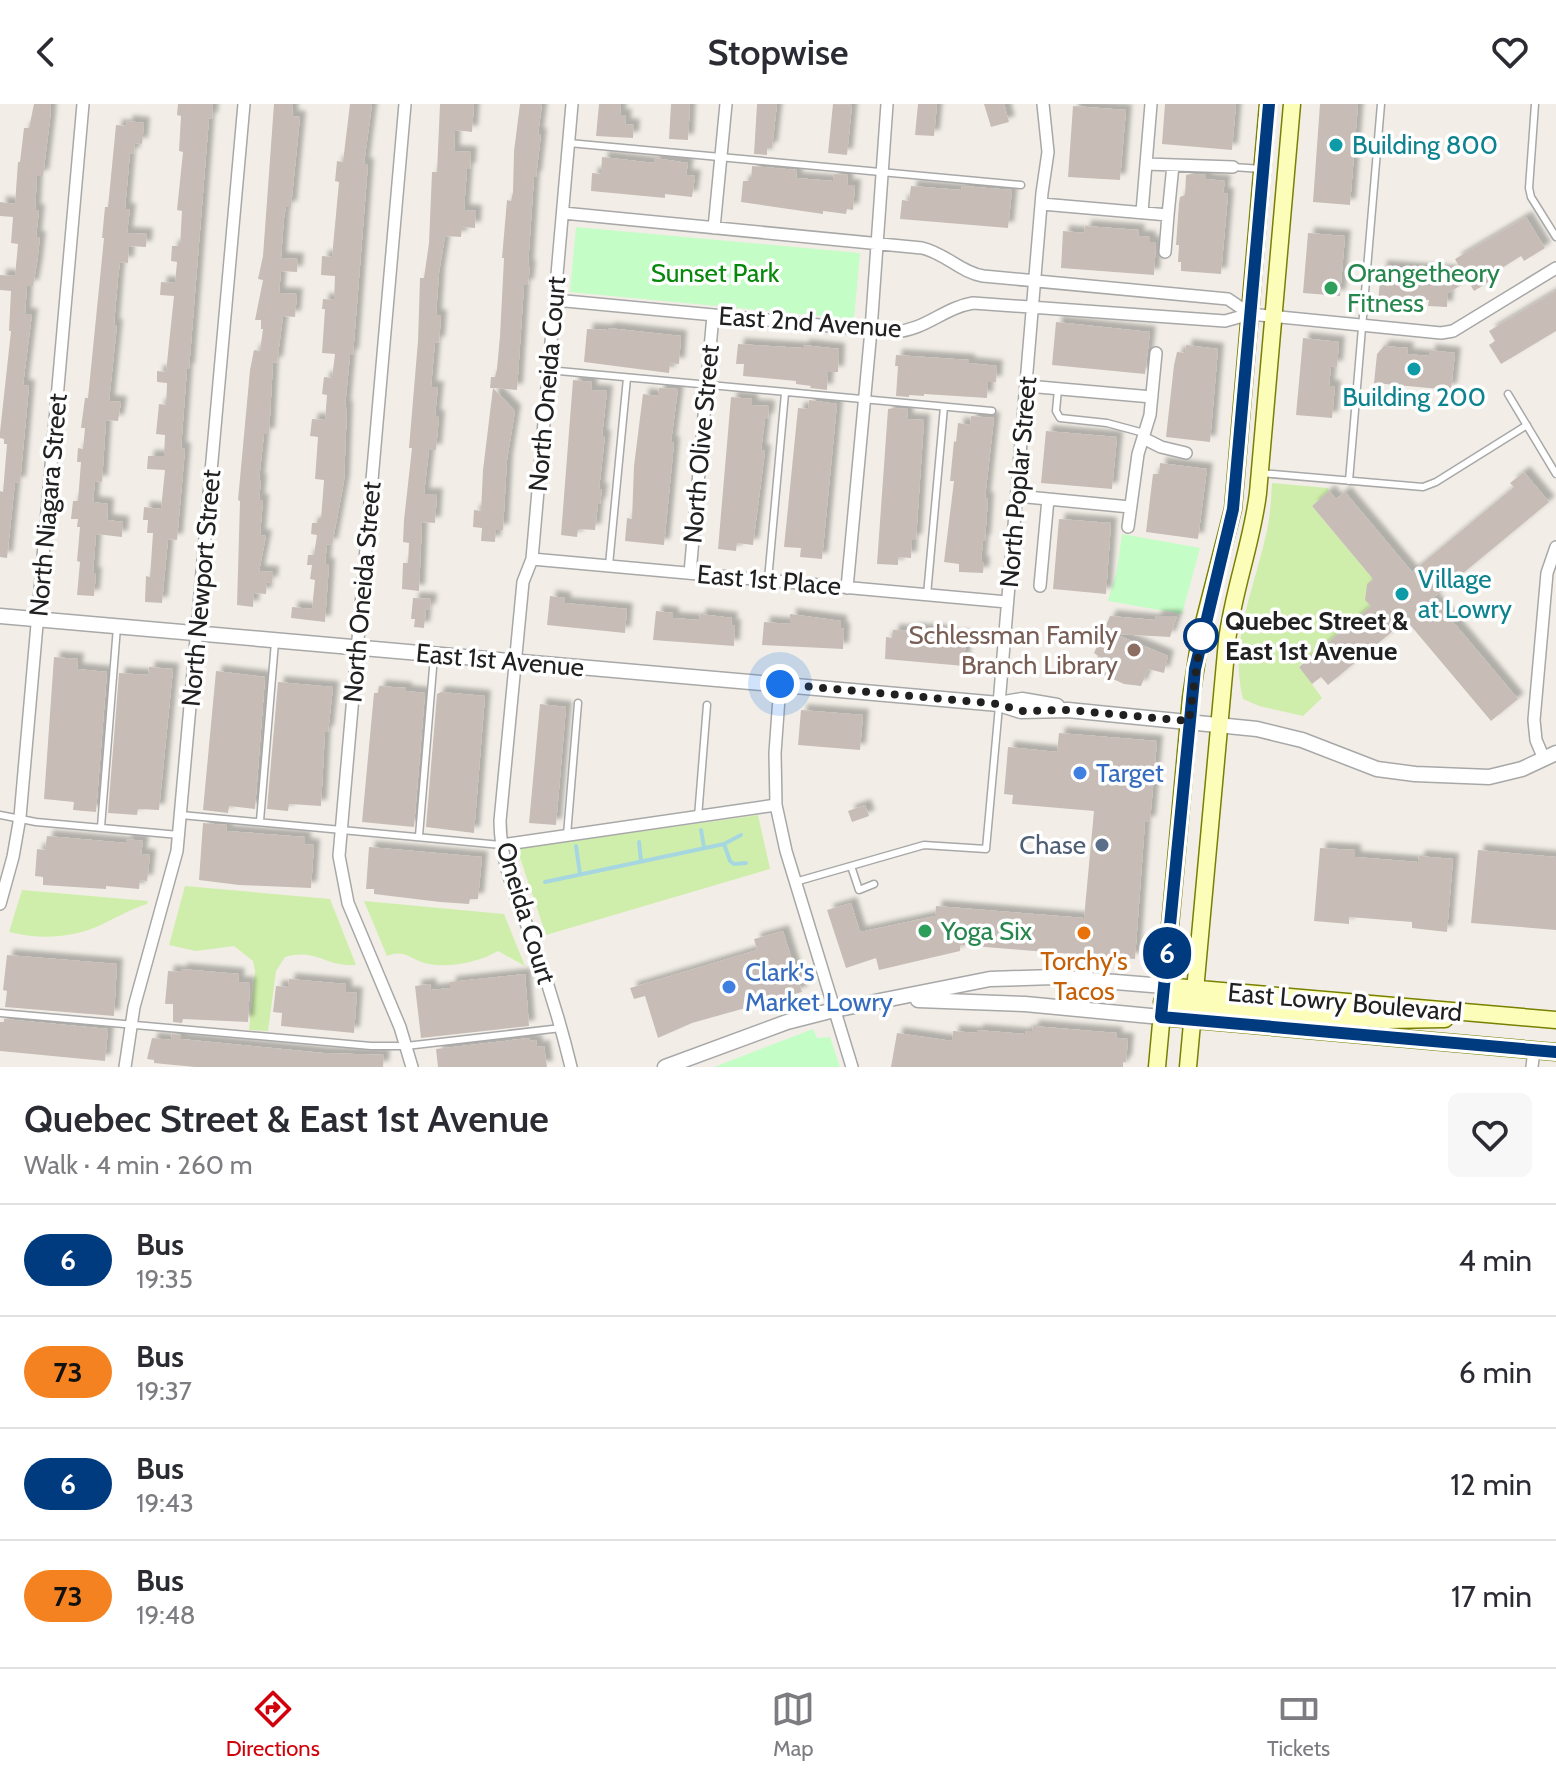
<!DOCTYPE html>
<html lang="en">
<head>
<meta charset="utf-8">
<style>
	body { margin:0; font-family:Cabin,sans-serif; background:#f7f7f7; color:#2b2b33; height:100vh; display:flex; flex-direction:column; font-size:30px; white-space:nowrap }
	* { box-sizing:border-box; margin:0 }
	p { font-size:26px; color:#7c7c81 }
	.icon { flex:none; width:44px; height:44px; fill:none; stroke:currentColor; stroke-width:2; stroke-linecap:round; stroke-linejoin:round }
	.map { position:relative; height:963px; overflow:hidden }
	.details { display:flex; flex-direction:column; background:#fff; flex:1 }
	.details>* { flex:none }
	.badge { padding:0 16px; border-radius:26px; font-size:28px; line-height:52px }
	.you { position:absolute; width:40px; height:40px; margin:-20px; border:6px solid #fff; border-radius:50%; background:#1a73e8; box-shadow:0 0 0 12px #1a73e833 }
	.map>.badge { position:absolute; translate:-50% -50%; box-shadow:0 0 0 4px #fff }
	.round { display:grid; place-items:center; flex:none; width:84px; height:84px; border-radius:12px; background:#f7f7f7 }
	.head { display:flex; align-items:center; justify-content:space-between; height:136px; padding:0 24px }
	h1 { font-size:38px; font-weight:600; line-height:60px }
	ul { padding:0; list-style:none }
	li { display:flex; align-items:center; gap:24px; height:112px; padding:0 24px; border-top:2px solid #e1e1e2 }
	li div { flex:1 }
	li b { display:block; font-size:30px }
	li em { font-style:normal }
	li .badge { min-width:88px; font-weight:700; text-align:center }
	header { display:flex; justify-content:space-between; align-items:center; height:104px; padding:0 24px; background:#fff; font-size:36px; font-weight:600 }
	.dock { display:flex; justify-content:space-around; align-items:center; height:112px; border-top:2px solid #e1e1e2; background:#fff; font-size:22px; color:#7c7c81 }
	.dock a { display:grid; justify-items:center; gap:4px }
	.dock .active { color:#d2000a }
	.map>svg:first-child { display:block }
</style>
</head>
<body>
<header><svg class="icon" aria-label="back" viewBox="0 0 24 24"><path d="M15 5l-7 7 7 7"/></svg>Stopwise<svg class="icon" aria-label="heart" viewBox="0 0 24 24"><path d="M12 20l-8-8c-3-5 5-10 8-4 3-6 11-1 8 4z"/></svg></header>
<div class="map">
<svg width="1556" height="963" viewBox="0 0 1556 963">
	<defs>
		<filter id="shadow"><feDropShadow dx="6" dy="-6" stdDeviation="2" flood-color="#0004"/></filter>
	</defs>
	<rect width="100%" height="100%" fill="#f2eee7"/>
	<path fill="#cfeeab" d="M1272,379L1328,384L1329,387L1312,402L1373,475L1367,481L1365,495L1371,502L1299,562L1322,594L1303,612L1259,602L1243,595C1229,541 1253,487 1265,435C1270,416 1271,397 1272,379Z
		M758,711L770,765L546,831L517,745Z
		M185,782L330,795L356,861C324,863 317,844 285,853L276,867L268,927L249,926L255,867L253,857L234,842L196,847L169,841Z
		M22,786L148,797L147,800C131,805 117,813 101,821C72,834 41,836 9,828Z
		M364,797L504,810L525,862L498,847C480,858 450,864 429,860C412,857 405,844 387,852Z"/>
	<path fill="#c4fdc6" d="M576,123L860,149L854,215L570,188Z
		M1122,430L1200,444L1182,510L1108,497L1117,466Z
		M813,925L817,934L830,933L840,963H714Z"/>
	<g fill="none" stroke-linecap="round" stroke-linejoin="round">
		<path stroke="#a6d7e1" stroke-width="4" d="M701,726L704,743
			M639,738L641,757
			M724,740L730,757L734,760L746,759
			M576,742L580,770
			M545,778L724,740L741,731"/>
	</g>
	<path fill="#c7bdb6" filter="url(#shadow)" d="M34,0H51L50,15L43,72H37L35,106H39L36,133H40L37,159L33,182H27L25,210H32L23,281L29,282L20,379L15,378L7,454L0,453V387L3,388L7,340H4V335L0,334V328L11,227H9L11,187L0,186V171L15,172L18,140L11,139L13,113L0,112V98L15,100L18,58H20L24,24H29Z
		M178,0H213L212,15L209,14L189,265H187L181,344L185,345L177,436L168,435L162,499L145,498L146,472L150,473L153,429H147L148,416H143L144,403L161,405L165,366L147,365L148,352H164L165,331L156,330L159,300L166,301L167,279L157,278V267L166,268L174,192L160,191L161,178L175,179L177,158L171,157L172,142H180L182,107L177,106L183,48L179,47L181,12L177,11Z
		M274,0H293L292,12L300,13L291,103H286L284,114L281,154L298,155L297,168L281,167L279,189L297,190L295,213L283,212L277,259L273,258L269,330H264L259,376H261L259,396H263L260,431L266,432L259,467L273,468L272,479L267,478L266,490L254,489L253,503L237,501L240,397L238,396L250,266L254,246L260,247L263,225H261V216H255L263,176L258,175L263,152Z
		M350,0H372L364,60H368L353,251H350L345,303H347L344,377L332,441L327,440L325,460H329L325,518L291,514L292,503L312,505L315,476L310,475L312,461H307L308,451H314L317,431L311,430L312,419H317L318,415H321L324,376L315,375L318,333L310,332L312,315L325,316L327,291L322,290L324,273L332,274L335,250L322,249L325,205H322L323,195L334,196L335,172L321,171L322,152L332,153L339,78L335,77L337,57L343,58Z
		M440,0H474L472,28L455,26L454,47L471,48L470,65H467L464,106L476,107L475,124L462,123L461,133L445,132L439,169L436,211L441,212L439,239L435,238L431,283H438L435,312H439L436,346H429L424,390H437L435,419L422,418L419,487L402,485L403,459H408L409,439L403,438L404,416L412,344H409L418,237L420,174H424L429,139L432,68H437Z
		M520,0H542L538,30H541L536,73H534L528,162H530L528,181H524L517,286L493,284L515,307L507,356L503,426H496L495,438L481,437L482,424L473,423L474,406L481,407L483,366L493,284H490L491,273H495L497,265L500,232L504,154H502L507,96L511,97L513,88L514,47Z
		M599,0H621L620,11H626L625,20L634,21L633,34L596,32Z
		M671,0H690L688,36L669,35Z
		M757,0H777L772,44H767V51L754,50Z
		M833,0L852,1L847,51L828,49Z
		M918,0H937L934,32L915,31Z
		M984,0H1004L1009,18L991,23Z
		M1165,0H1236L1232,46L1162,40Z
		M1320,0H1358L1350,101L1313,98Z
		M1073,2L1126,6L1120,76L1068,73Z
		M127,17L144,19L142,40L135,39L134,50L130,49L125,105H130L127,129L147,130L146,143L129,142L128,159L120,158L118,174L114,221H117L109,297L121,298L118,317L106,316L102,378L95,377L93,398L108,400L107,416L123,418L122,433L96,430L93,469H96L94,492L77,491L80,458L77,457L80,423H77L78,415H71L73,397H78L81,358H77L78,344L83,345L85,324H81L85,294H88L104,134H102L105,103H108L116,21L126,22Z
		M602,53L654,59V54L688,59L686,71L695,72L692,93L665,90V94L591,87L592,69L601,70Z
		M752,62L797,66L796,74L833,77L834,70L848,71L847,81H855L853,106L847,105L846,110L823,107V110L741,98L743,77H751Z
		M1191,70L1206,71V75L1225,77L1223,89L1228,90L1221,170L1181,167V158H1178L1179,141H1176L1179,99L1180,93L1185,91L1186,71Z
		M911,82L961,86L962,82L1012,86L1008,124L900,115L902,96L909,97Z
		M1526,113L1545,144L1524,157L1521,152L1489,172L1492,176L1474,187L1468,177L1448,189L1447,203L1428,202L1429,196L1403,194V200L1378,199L1381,162L1462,168L1455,155Z
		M1085,122L1139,126L1138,132L1150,133V138H1156L1154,171L1061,164L1063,127L1084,129Z
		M1308,129L1345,132L1340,192L1303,189Z
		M1556,187V227L1501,260L1489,241L1495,237L1489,227Z
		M1056,218L1150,228L1145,270L1052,261Z
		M608,224L681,232L679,260L670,259L669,269L584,258L587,225L608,226Z
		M1303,234L1339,238L1337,263L1331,262L1329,282H1335L1332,314L1296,311Z
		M738,240L803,244V241L839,245L838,268H828L827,286L810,284L811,282L796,280V277L743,272L744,260H736Z
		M1186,241L1218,245L1210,338L1166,333L1174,261L1177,248L1185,249Z
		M1384,242L1408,244L1407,250L1429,252V246L1455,249L1451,286L1374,279L1377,250Z
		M896,251L969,256V259L997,262L996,278H988L987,294L924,290V292L909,291V293L896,292L898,262H895Z
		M573,276L592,278L591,286L607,287L602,332H605L599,385H602L600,400H598L595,426L578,425L577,433L561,431Z
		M659,284L678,285L671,338L674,339L664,441L625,437L627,414L632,415L634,362L643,290L658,292Z
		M731,293L752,295V301L769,302L768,315H765L761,346L765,347L753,441L737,439L736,447L718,445Z
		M809,296L837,300L822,455L800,453L801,444L784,443L798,304L808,305Z
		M894,304L908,305L907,315L924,316L916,436H912L911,454L898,453V461L877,460L888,305Z
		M971,312L994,314L985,394H988L985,437L983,436L981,458H984L983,469L959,468V460L944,458L954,377H950L954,337L956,338L958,319L970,321Z
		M1046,327L1117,333L1112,385L1041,379Z
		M1160,359L1207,365L1198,435L1146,428L1153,370H1159Z
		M1524,368L1549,398L1433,494L1518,595L1491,617L1406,516L1328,581L1321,573L1312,580L1299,563L1371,502L1365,496L1367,480L1373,475L1312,402L1329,387L1336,395L1345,388L1412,468L1514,383L1510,379Z
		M1059,415L1111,419L1106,490L1053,485Z
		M550,492L565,494V499L627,505L625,529L547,521Z
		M413,494L431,495L430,506L426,505L424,524L414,523L415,515H411Z
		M656,507L673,509V514L699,516L700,510L732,514L731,521H735L734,542L653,536Z
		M790,510L841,517V524L844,525L843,545L762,541L764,518L790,520Z
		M1110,512L1155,516L1156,512H1177L1170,533L1115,530L1168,552L1164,569L1148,565L1141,582L1124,580L1104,571L1108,564L1094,559L1098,552L1094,549Z
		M912,525L944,527V531L966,532L964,562L885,555L886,533L892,534L893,526L912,527Z
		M54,553L78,555L77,565L107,568L96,708L73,706L74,698L44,695Z
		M149,563L173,565L159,706L138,705L137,711L108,709L119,569L148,571Z
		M216,567L265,573L255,705L229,702L228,709L203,706Z
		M278,578L333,583L328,628H325L321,702L289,700L288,707L267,705Z
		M379,582L406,584V587L425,589L414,723L362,718L374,589H378Z
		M441,588L485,592L474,729L426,723L437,590Z
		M540,600L566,603L556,721L529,719Z
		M801,606L863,611L860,646L798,641Z
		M1059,629L1157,637L1150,718H1145L1135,855L960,841V847L879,866L876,854L846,864L827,806L851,799L860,828L935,812L936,802L1084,814L1094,707L1012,700L1013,691L1004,690L1008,643L1057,648Z
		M865,701L869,712L852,718L848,707Z
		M203,719L227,721L226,727L305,733V740L314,741L311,784L239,781L199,776Z
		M47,732L126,739V735L143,737L141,750L150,751L147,777L140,776L139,785L106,782V785L43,781V773L35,772L37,745L45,746Z
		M369,743L482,753L478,795H470L469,800L440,798L374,790V785H366Z
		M1320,744L1355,746V753L1418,758L1419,752L1453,755L1447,828L1412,824V818L1349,813V820L1314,817Z
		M1478,746L1556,753V826L1471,819Z
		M783,827L802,888L692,919L658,934L645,892L634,895L630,884L757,846L754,835Z
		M7,851L117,860L114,912L5,903L7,887L3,886Z
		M181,865L239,870L238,878L250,879L248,918L183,915L182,919L173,918V900H165L168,867L181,868Z
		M525,870L529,922L421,934L415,882L430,880L431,886L450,884V878Z
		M289,875L346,880V888L357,889L354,929L281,922L282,909L273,908L276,882L288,883Z
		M4,915L108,925L105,957L0,947V918H4Z
		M1033,922L1117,929L1116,934L1128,935L1126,958H1123V963H891L897,929L952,937L953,927L977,929V926L1025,930L1026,927H1032Z
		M172,930L181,931V935L323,949L384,951L383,963H195L154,959V956L147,955L152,934L171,936Z
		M529,934L530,937L536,936L537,943L544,942L547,963H438L436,945Z"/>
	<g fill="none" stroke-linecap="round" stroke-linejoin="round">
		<g stroke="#a8a8a8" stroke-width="9">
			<path id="service" d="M1535,0L1529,84L1531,93L1556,133
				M569,39L1021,81
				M1233,63L1262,65
				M548,266L992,307
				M1058,285L1056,307L1060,314L1107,319L1144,329
				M1508,290L1556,370
				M1260,369L1423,383L1436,378L1527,321
				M1349,377L1381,0
				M609,461L627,274
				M768,476L785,289
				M927,491L944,303
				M0,711L36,718L179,731
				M181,711L501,741
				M698,713L707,601
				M260,717L275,538
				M101,723L117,523
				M567,731L578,599
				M419,732L434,552
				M851,762L859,786L874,780
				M795,778L924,741L986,745L999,602
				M0,909L371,942H406L561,924"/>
		</g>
		<g stroke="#a8a8a8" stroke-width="14">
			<path id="minor" d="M405,0L339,752L348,799L400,923L412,963
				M1146,60L1233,63
				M1042,100L1168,111L1165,148
				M1142,108L1151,0
				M563,109L922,144C945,149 960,168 983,172L1228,195L1250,210
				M1168,111L1173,61
				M714,124L726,0
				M555,196L894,228C926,226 943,204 973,199L1225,217L1250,210L1441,229L1453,227L1556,164
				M1027,282L1152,293
				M1143,334L1161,343L1186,349
				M1017,392L1130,403
				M1128,423L1138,350L1150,311L1156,249
				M532,455L1007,498
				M690,469L713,211
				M1040,482L1048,395
				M847,484L871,226L887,0
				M780,580L775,649L776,701L786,747L852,963
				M999,600L1042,89L1048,48L1043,0
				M1544,655L1536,636L1534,616L1547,469L1556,443
				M501,741L776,701
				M0,800L13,753L20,713L83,0
				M125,963L134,903L177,747L244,0
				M571,963C561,922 549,882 535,843C520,801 500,762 500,717L523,478L532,455L572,0
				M1532,963L1534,946"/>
		</g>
		<g stroke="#a8a8a8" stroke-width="17">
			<path id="tertiary" d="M0,512L999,600L1021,607L1068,606L1257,625L1302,636L1377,665L1415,670L1489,673L1522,665L1556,649
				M999,600L1022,596L1057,602
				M918,896L1025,900L1161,913
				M665,963L787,918L834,906L990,875L1054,873L1164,882"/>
		</g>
		<g stroke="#788000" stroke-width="19">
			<path id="secondary" d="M1164,882L1556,916
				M1162,898L1386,916L1445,915
				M1161,913L1556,948
				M1157,963L1191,594L1200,534L1233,405L1268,0
				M1188,963L1227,537C1233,487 1252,439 1258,389L1292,0"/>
		</g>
		<use href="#service" stroke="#fff" stroke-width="6"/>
		<use href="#minor" stroke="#fff" stroke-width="11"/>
		<use href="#tertiary" stroke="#fff" stroke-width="14"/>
		<use href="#secondary" stroke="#fdfdba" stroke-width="16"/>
	</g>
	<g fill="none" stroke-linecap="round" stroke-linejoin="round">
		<g stroke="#fff" stroke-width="18">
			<path id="line" d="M1269,0L1233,405L1195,565L1161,913L1556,948"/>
		</g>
		<use href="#line" stroke="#003b80" stroke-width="12"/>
		<path stroke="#212121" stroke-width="8" stroke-dasharray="0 14.4" d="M780,580L999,600L1021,607L1068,606L1189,617L1201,532"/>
	</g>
	<g fill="#0f9aa8" stroke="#fff" stroke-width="3">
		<circle cx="1336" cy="41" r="8"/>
		<circle cx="1414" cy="265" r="8"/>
		<circle cx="1402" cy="490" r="8"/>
	</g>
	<g fill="#2e9e5b" stroke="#fff" stroke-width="3">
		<circle cx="1331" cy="184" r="8"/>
		<circle cx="925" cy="827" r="8"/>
	</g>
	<circle fill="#fff" stroke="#003b80" stroke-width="4" cx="1201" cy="532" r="16"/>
	<circle fill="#8d6e63" stroke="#fff" stroke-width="3" cx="1134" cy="546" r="8"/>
	<g fill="#3f7fe0" stroke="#fff" stroke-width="3">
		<circle cx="1080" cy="669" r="8"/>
		<circle cx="729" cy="883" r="8"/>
	</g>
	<circle fill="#5c6f8a" stroke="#fff" stroke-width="3" cx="1102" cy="741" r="8"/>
	<circle fill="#e8710a" stroke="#fff" stroke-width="3" cx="1084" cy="829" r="8"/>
	<g text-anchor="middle" stroke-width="7" stroke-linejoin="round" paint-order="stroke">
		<g font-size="26" fill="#0d838f" stroke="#fff" text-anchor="start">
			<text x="1352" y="50">Building 800</text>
			<text x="1414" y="302" text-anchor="middle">Building 200</text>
			<text x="1418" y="484">Village<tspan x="1418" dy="30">at Lowry</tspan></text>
		</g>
		<g font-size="26" fill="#06890a" stroke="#fff">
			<text x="715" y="178">Sunset Park</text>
		</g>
		<g font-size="26" fill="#27864d" stroke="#fff" text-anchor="start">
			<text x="1347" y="178">Orangetheory<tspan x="1347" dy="30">Fitness</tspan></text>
			<text x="941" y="836">Yoga Six</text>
		</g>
		<g font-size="26" fill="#212121" stroke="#fff">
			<text transform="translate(810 218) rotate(4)" y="9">East 2nd Avenue</text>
			<text transform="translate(547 280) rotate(-85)" y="9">North Oneida Court</text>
			<text transform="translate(701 340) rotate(-85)" y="9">North Olive Street</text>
			<text transform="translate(1018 378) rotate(-85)" y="9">North Poplar Street</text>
			<text transform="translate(48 401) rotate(-85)" y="9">North Niagara Street</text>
			<text transform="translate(769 476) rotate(5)" y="9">East 1st Place</text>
			<text transform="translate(201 484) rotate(-85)" y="9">North Newport Street</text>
			<text transform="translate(362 488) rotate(-85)" y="9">North Oneida Street</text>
			<text transform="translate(500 556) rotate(5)" y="9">East 1st Avenue</text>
			<text transform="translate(526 809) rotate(73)" y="9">Oneida Court</text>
			<text transform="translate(1345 898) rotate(5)" y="9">East Lowry Boulevard</text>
		</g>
		<g font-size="26" font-weight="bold" fill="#212121" stroke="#fff" text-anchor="start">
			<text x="1225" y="526">Quebec Street &amp;<tspan x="1225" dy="30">East 1st Avenue</tspan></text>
		</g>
		<g font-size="26" fill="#785e54" stroke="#fff" text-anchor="end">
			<text x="1118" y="540">Schlessman Family<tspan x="1118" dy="30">Branch Library</tspan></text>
		</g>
		<g font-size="26" fill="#366cbe" stroke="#fff" text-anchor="start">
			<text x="1096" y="678">Target</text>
			<text x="745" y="877">Clark's<tspan x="745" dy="30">Market Lowry</tspan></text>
		</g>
		<g font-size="26" fill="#4e5e75" stroke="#fff" text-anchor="end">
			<text x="1086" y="750">Chase</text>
		</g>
		<g font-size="26" fill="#c56008" stroke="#fff">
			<text x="1084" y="866">Torchy's<tspan x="1084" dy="30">Tacos</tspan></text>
		</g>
	</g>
</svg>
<div class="you" style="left:780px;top:580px"></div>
<b class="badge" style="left:1167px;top:849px;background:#003b80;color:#fff">6</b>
</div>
<section class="details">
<div class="head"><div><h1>Quebec Street &amp; East 1st Avenue</h1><p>Walk · 4 min · 260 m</p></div><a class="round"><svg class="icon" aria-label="heart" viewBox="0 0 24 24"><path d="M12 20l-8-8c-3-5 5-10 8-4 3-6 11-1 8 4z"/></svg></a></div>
<ul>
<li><span class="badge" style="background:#003b80;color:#fff">6</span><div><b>Bus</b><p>19:35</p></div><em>4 min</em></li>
<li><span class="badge" style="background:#f58220;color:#111">73</span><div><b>Bus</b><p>19:37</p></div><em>6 min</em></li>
<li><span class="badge" style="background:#003b80;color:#fff">6</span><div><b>Bus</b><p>19:43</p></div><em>12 min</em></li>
<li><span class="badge" style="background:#f58220;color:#111">73</span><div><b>Bus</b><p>19:48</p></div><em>17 min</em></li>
</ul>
</section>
<nav class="dock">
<a class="active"><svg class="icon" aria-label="directions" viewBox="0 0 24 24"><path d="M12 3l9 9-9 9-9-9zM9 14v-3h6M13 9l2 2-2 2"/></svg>Directions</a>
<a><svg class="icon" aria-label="map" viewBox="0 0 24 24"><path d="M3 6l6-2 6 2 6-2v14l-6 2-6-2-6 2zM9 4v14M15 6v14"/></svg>Map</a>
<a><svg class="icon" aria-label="tickets" viewBox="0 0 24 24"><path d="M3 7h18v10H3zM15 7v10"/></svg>Tickets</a>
</nav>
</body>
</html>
